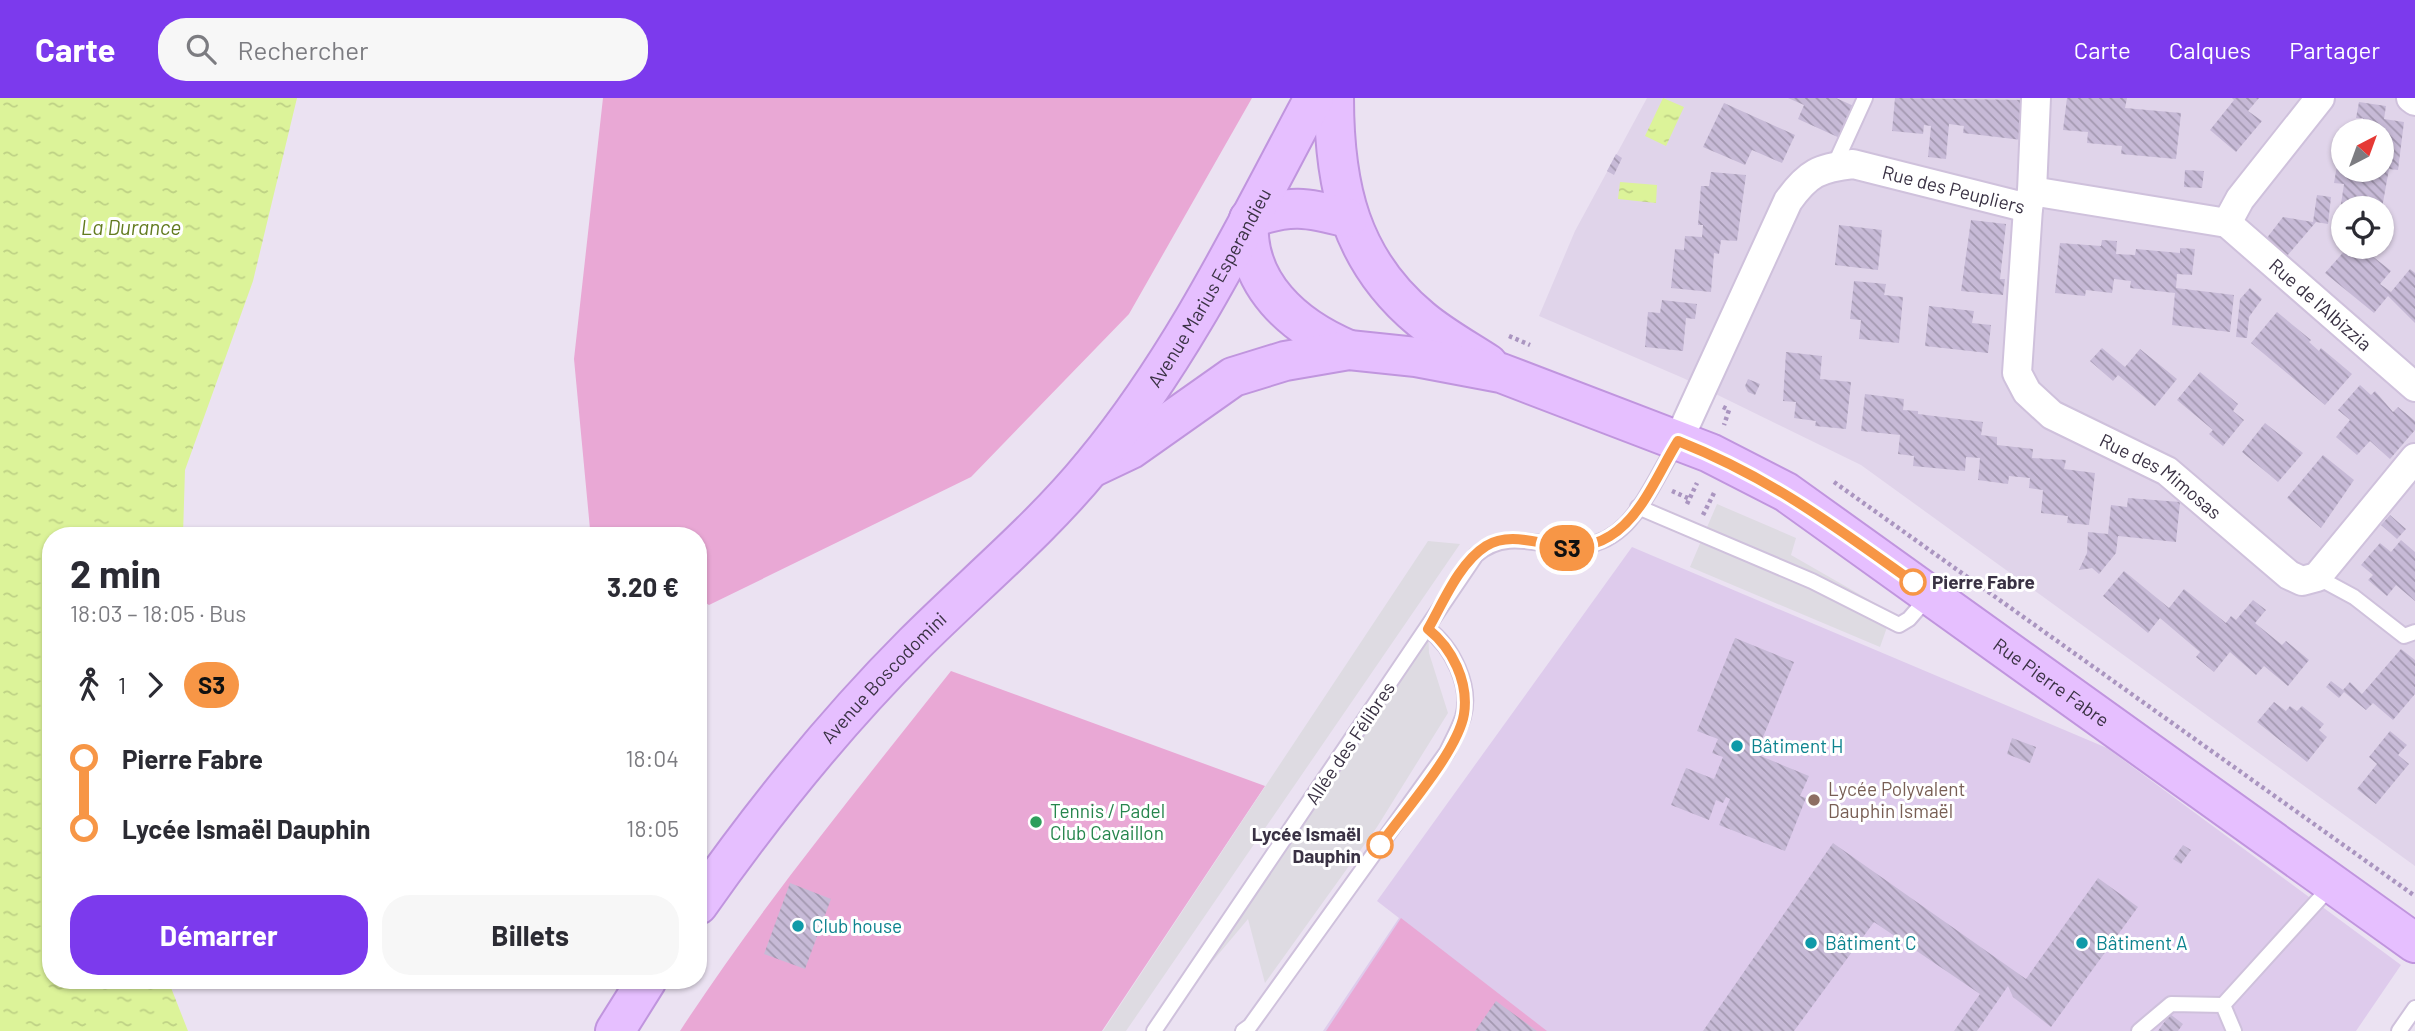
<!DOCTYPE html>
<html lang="fr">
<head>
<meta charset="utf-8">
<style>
	body { margin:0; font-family:Barlow,sans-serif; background:#f7f7f7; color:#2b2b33; height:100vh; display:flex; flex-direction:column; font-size:26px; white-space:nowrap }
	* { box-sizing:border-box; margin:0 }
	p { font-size:23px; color:#7c7c81 }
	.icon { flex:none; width:38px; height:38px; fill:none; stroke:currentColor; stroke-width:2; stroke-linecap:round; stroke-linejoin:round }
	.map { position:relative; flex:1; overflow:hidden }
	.side { position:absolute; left:42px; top:429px; width:665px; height:462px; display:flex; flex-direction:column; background:#fff; border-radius:28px; box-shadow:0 2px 5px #0004 }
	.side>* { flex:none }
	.badge { padding:0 14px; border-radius:23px; font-size:24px; line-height:46px }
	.needle { width:46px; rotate:41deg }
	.buttons { position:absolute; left:2331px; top:21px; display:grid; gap:14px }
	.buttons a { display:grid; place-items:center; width:63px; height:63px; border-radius:50%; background:#fff; box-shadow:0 2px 5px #0004; font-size:35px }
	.map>.badge { position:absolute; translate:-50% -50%; box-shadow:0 0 0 4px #fff }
	.legs { display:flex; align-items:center; gap:10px; height:77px; padding:0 28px; font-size:23px }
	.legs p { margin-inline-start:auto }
	.head { display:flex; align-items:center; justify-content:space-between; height:119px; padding:0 28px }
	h1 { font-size:38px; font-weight:700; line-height:52px }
	.primary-button { display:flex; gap:14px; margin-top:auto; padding:14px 28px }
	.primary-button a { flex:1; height:80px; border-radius:28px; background:#7c3aed; color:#fff; font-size:28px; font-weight:700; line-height:80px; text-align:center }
	.primary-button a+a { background:#f7f7f7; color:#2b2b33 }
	ul { padding:0 28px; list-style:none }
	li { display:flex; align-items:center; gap:24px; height:70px; font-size:26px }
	li i { display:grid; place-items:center; width:10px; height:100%; margin:0 9px; background:currentColor }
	li i::after { content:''; width:18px; height:18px; margin:-9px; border:5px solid; border-radius:50%; background:#fff }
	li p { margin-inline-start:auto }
	li:first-child i { background:linear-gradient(#0000 50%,currentColor 0) }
	li:last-child i { background:linear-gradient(currentColor 50%,#0000 0) }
	header { display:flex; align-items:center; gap:42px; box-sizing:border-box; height:98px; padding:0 35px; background:#7c3aed; color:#fff }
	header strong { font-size:33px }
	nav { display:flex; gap:38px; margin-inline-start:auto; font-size:24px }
	.search { width:490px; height:63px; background:#f7f7f7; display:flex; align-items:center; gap:18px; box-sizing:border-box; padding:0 24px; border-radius:28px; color:#7c7c81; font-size:26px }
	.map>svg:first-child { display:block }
</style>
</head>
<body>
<header>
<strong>Carte</strong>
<div class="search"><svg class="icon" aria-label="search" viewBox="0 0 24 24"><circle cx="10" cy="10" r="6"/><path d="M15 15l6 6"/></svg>Rechercher</div>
<nav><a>Carte</a><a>Calques</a><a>Partager</a></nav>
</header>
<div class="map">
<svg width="2415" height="933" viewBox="0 0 2415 933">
	<defs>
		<pattern id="water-ripples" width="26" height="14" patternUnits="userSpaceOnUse" patternTransform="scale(1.75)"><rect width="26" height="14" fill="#dcf399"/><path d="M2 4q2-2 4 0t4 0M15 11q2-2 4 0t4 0" fill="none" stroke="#bed185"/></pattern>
		<pattern id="building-back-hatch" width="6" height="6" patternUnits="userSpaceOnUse" patternTransform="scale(1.75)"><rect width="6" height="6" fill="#c7bad7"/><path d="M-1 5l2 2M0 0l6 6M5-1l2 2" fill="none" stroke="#a398b0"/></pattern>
	</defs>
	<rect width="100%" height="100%" fill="#ebe2f2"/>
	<path fill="#e0d4ea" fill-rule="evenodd" d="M1647,0H2415V768L1861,367L1683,280L1539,218L1575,133ZM2343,33H2382V72H2343ZM2343,110H2382V149H2343Z"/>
	<path fill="#decbec" d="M1632,449L2107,650L2401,867L2356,933H1323L1399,820L1377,803Z"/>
	<path fill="#e9a8d5" d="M603,0H1252L1129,216L971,379L709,507L698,500V438L601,437L590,431L574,261Z
		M951,573L1265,688L1102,933H680C762,807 858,691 951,573Z
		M1401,820L1547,933H1326Z"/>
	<path fill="#dedbe2" d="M1717,406L1796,440L1791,457L1892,515L1880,549L1690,469Z
		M1428,443L1460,446L1126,933H1103Z
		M1428,531L1429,555L1448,615L1377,729L1265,885L1248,821L1159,927Z"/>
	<path fill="url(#water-ripples)" d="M0,0H297L253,183L185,372L183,437L51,438V882H168L188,933H0Z
		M1663,0L1684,9L1666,48L1645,38Z
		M1620,84L1657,87L1656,105L1618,101Z"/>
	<path fill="url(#building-back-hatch)" d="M1788,0H1836L1856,9L1842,41L1798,21L1804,7Z
		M1895,0L2027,2L2022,42L1963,35L1964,28L1949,26L1946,61L1928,59L1931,28L1924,27L1923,36L1892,33Z
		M2067,0H2127L2125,10L2181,15L2176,61L2121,56L2122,48L2087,45L2088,34L2063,32Z
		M2232,0H2259L2248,13L2262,23L2236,54L2210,32L2234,2Z
		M2359,4L2386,8L2384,21L2404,24L2398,72L2389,71L2382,110L2340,113L2344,86L2334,85L2338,62L2343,63V72H2382V33H2361L2363,20H2356Z
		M1724,5L1795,37L1782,65L1752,52L1745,67L1703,49Z
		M1616,56L1622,60L1614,77L1607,73Z
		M2185,72L2204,73L2202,90L2184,89Z
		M1711,74L1746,77L1737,143L1721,142L1719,156L1714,155L1711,194L1671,190L1675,151L1684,152L1685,138L1702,139L1703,127H1698L1701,88H1709Z
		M2317,97L2331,99L2328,126L2316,124L2287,158L2266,141L2283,119L2313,124Z
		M1971,122L2006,126L2000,181H2005L2003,197L1961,193Z
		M1839,127L1882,132L1878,172L1835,167Z
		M2102,142L2117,143L2116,156L2135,157L2136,151L2180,155V150L2195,151L2192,177L2177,176L2176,190L2234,197L2230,234L2172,227L2175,195L2130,190L2131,183L2114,181L2112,195L2086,192L2085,198L2055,195L2060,145L2101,148Z
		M2348,149H2361L2391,173L2380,186L2391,194L2410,171L2415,175V225L2388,198L2374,215L2325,175Z
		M1854,183L1886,186L1884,197L1903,199L1899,245L1859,241L1861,222L1850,221Z
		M2250,190L2262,201L2249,219L2247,240L2236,239L2240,201Z
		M1662,202L1697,206L1695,221L1686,220L1683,253L1645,249L1648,214L1660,215Z
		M1929,208L1974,213L1972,225L1991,227L1988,255L1925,248Z
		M2277,214L2311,242L2309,244L2319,253L2321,250L2352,276L2325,307L2251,245Z
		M2102,250L2125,269L2140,251L2177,281L2155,308L2118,277L2113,283L2090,263Z
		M1786,254L1822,258L1820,281L1851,284L1846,331L1815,328L1816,323L1794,320L1796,304L1783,303Z
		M2200,274L2238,306L2233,313L2244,322L2223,348L2209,336L2213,332L2177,302Z
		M1748,281L1760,286L1755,297L1748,294L1745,288Z
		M2360,287L2371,297L2375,293L2393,314L2398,309L2415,323V332L2390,361L2370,343L2357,357L2336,339L2350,322L2338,312Z
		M1865,296L1904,301L1903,312L1918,313V316L1983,324L1981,337L1997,339V347L2033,351L2032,360L2066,362L2064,371L2095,375L2089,427L2067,425L2068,418L2041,415L2043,392L2029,390L2030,380L2009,378L2008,386L1978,382L1980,360L1966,359L1965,373L1913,368L1914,358L1898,356L1900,337L1861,333Z
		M2265,325L2303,355L2278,384L2242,354Z
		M2323,357L2354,382L2321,430L2287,400Z
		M2128,400L2180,404L2176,444L2118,438L2116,455L2099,476L2092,470L2079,472L2087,455L2088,434L2108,436L2111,407L2127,409Z
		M2390,417L2406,431L2397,441L2381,427Z
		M2401,442L2415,454V503L2396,487L2387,498L2368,482L2373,477L2361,467L2380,445L2391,454Z
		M2124,473L2169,510L2184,491L2226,525L2231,518L2236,522L2253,502L2266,512L2255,525L2282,547L2286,543L2309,562L2288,588L2264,568L2256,577L2230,554L2214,574L2196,559L2200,554L2160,520L2148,535L2103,498Z
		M1735,540L1794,564L1756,656L1809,678L1800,698L1806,700L1785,753L1719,727L1730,701L1726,699L1723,705L1716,702L1709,722L1671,707L1686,670L1714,681L1723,659L1712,655L1718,641L1697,633Z
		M2401,551L2415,562V596L2393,622L2373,605L2366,612L2344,594L2339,600L2326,589L2331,583L2343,592L2350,584L2362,596Z
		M2274,604L2286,613L2290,608L2297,613L2302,608L2324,626L2319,632L2327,639L2307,664L2257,624Z
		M2390,633L2407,647L2398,657L2409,666L2376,706L2357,691L2377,666L2369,659Z
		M2012,640L2036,649L2030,665L2007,656Z
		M1833,745L2026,881L2098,780L2138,809L2051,929L2013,899L2008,888L1977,933H1954L1980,896L1874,824L1794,933H1703Z
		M2183,747L2191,752L2181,766L2173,761Z
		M790,785L831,801L805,871L764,856Z
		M1496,903L1537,933H1475Z
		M2170,916L2183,926L2178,933H2158Z"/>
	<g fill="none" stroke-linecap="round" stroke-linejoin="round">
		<g stroke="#cfc1dc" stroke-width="18">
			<path id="lane" d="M1834,68L1865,0
				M1638,409L1812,483L1899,527L1909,521L1928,499
				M2317,479L2354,499L2404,538L2415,534
				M2223,907L2234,933
				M1154,933L1476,457C1521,417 1575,478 1626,426C1647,404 1661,370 1678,344
				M1243,933L1250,928L1447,654C1452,643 1459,631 1463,619C1472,588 1452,549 1428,531
				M2139,933L2171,906L2223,907L2332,787
				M2399,933L2415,910"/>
		</g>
		<g stroke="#cfc1dc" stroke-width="32">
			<g id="street">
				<path d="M2411,0L2415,3"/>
				<path d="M2032,93L2036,0"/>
				<path id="s1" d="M2028,110L2017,275L2027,294L2052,317L2167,373L2289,477L2302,483L2317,479L2415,360"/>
				<path id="s2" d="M2227,125L2415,289"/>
				<path id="s3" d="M1678,343L1788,103C1808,75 1819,70 1853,66L2028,110L2032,93L2227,125L2240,101L2320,0"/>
			</g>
		</g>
		<g stroke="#c095de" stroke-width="42">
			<g id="secondary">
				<path d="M1334,0C1334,88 1350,162 1421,221C1441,238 1465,251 1488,266"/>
				<path d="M1249,121C1244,186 1294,229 1349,252"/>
				<path d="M1249,121C1289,106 1307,109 1348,120"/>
				<path id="s4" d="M1091,370L1131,351L1233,279L1285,263L1349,252L1416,259L1501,275L1710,355L1786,394L2415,845"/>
				<path id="s5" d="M698,807C762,716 835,625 914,546C973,487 1040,432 1093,367C1184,257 1247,125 1314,0"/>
				<path d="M615,933L647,882"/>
			</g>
		</g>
		<path stroke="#aa95c0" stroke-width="4.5" stroke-dasharray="3.5 3.5" stroke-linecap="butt" d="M1509,238L1530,247
			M1723,309L1729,312L1724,327
			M1834,384L2415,798
			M1672,393L1690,401
			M1687,406L1697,385
			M1703,417L1715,393
			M698,850L706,839"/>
		<use href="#lane" stroke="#fff" stroke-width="14"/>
		<use href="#street" stroke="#fff" stroke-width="28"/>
		<use href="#secondary" stroke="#e6bfff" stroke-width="38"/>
	</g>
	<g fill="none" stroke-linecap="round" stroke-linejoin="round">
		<g stroke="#fff" stroke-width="16">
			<path id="line-1" d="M1380,747C1403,715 1458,653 1464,616C1469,584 1452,550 1428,531C1443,505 1459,465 1486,448C1522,426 1566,466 1610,438C1642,419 1659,373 1678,343C1771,380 1833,427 1913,484"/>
		</g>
		<use href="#line-1" stroke="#f79646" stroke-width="10"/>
	</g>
	<g fill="#fff" stroke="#f79646" stroke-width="3.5">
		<circle cx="1913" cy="484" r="12"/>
		<circle cx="1380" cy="747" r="12"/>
	</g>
	<g fill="#0f9aa8" stroke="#fff" stroke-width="2.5">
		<circle cx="1737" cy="648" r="7"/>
		<circle cx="798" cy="828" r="7"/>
		<circle cx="1811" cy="845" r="7"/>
		<circle cx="2082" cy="845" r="7"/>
	</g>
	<circle fill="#8d6e63" stroke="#fff" stroke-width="2.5" cx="1814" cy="702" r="7"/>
	<circle fill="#2e9e5b" stroke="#fff" stroke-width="2.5" cx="1036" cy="724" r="7"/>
	<g text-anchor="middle" stroke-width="6" stroke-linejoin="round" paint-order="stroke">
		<g font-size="19" fill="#3a3244" stroke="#fff">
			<text dy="7" stroke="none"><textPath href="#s3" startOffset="446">Rue des Peupliers</textPath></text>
			<text dy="7" stroke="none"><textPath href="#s5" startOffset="805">Avenue Marius Esperandieu</textPath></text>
			<text dy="7" stroke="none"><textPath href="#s2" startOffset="124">Rue de l'Albizzia</textPath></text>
			<text dy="7" stroke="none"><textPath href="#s1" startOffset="346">Rue des Mimosas</textPath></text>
			<text dy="7" stroke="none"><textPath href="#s5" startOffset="294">Avenue Boscodomini</textPath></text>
			<text dy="7" stroke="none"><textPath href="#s4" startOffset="1078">Rue Pierre Fabre</textPath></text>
			<text transform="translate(1350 645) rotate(-56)" y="7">Allée des Félibres</text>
		</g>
		<g font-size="19" font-weight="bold" fill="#3a3244" stroke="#fff" text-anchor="start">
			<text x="1932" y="491">Pierre Fabre</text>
			<text x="1361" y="743" text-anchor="end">Lycée Ismaël<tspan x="1361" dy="22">Dauphin</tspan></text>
		</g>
		<g font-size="19" fill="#0d838f" stroke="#fff" text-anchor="start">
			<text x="1751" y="655">Bâtiment H</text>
			<text x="812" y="835">Club house</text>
			<text x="1825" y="852">Bâtiment C</text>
			<text x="2096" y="852">Bâtiment A</text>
		</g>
		<g font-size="19" fill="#785e54" stroke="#fff" text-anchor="start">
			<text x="1828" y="698">Lycée Polyvalent<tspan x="1828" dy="22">Dauphin Ismaël</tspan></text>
		</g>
		<g font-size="19" fill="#27864d" stroke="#fff" text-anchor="start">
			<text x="1050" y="720">Tennis / Padel<tspan x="1050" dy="22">Club Cavaillon</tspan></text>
		</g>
		<g font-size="21" font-style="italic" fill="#627b1f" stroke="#fff">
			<text x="131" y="137">La Durance</text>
		</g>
	</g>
</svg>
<div class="buttons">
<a><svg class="needle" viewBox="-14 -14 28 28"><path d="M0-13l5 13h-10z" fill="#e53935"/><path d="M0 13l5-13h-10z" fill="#7c7c81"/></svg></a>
<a><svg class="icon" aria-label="locate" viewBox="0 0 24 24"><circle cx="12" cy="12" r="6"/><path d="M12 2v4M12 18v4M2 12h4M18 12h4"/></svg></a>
</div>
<b class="badge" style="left:1567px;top:450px;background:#f79646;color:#111">S3</b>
<section class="side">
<div class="head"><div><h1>2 min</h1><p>18:03 – 18:05 · Bus</p></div><b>3.20 €</b></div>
<div class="legs"><svg class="icon" aria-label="walk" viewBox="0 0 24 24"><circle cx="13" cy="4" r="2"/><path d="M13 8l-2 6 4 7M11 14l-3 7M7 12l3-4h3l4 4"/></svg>1<svg class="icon" aria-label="forward" viewBox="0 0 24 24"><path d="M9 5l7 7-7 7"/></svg><b class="badge" style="background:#f79646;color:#111">S3</b></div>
<ul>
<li><i style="color:#f79646"></i><b>Pierre Fabre</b><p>18:04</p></li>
<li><i style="color:#f79646"></i><b>Lycée Ismaël Dauphin</b><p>18:05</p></li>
</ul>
<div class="primary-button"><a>Démarrer</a><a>Billets</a></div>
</section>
</div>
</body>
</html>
